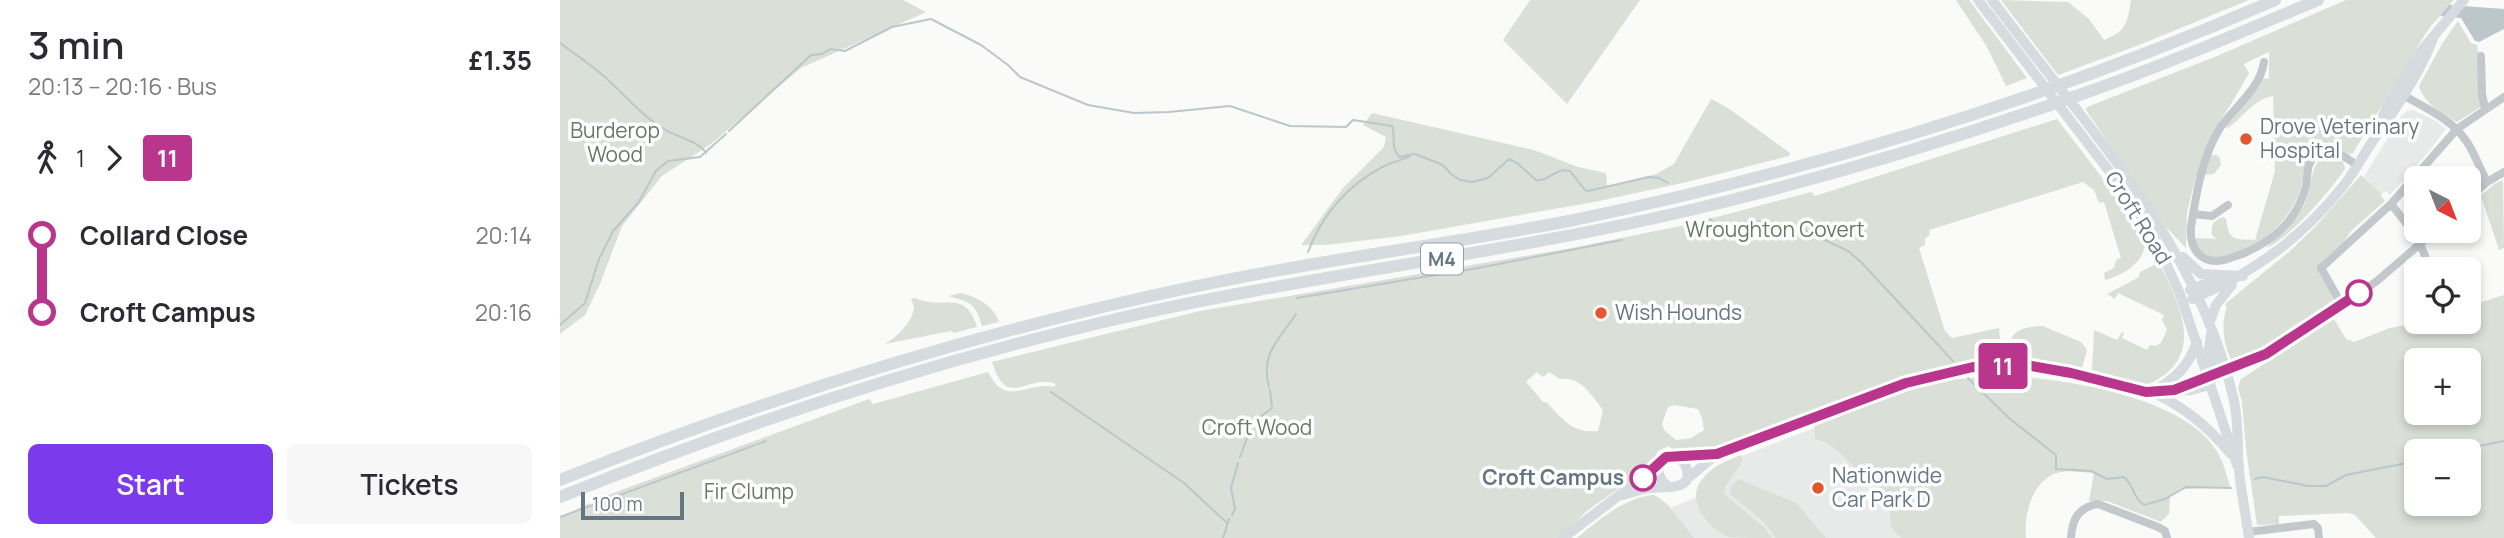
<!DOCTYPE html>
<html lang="en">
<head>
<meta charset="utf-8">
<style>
	body { margin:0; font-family:Manrope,sans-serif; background:#f7f7f7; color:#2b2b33; height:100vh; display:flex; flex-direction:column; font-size:26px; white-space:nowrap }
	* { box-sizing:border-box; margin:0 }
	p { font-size:23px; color:#7c7c81 }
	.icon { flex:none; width:38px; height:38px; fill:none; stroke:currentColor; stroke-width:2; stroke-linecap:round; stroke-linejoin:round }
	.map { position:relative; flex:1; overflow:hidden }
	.panel { display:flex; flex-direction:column; background:#fff; width:560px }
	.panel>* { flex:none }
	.badge { padding:0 14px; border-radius:5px; font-size:24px; line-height:46px }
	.needle { width:46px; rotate:138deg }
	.tools { position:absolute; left:1844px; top:166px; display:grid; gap:14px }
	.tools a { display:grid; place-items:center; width:77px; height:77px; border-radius:10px; background:#fff; box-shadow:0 4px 10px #0003; font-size:35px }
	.scale { position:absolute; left:21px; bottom:18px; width:103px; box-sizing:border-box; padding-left:7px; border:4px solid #657683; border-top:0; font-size:19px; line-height:24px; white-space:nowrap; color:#657683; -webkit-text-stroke:5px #fff; paint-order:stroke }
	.map>.badge { position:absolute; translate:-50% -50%; box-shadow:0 0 0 4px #fff }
	.legs { display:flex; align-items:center; gap:10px; height:77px; padding:0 28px; font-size:23px }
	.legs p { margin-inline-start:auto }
	.headline { display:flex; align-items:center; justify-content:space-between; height:119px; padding:0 28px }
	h1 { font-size:38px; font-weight:600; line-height:52px }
	.button { display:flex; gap:14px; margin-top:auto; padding:14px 28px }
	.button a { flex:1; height:80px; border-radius:10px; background:#7c3aed; color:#fff; font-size:28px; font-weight:600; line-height:80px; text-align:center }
	.button a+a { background:#f7f7f7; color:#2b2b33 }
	ul { padding:0 28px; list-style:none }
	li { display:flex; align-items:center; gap:24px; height:77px; font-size:26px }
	li i { display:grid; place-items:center; width:10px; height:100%; margin:0 9px; background:currentColor }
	li i::after { content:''; width:18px; height:18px; margin:-9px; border:5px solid; border-radius:50%; background:#fff }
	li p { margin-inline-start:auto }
	li:first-child i { background:linear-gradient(#0000 50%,currentColor 0) }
	li:last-child i { background:linear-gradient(currentColor 50%,#0000 0) }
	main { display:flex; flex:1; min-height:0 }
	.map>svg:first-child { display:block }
</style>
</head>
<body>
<main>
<section class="panel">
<div class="headline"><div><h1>3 min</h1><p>20:13 – 20:16 · Bus</p></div><b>£1.35</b></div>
<div class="legs"><svg class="icon" aria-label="walk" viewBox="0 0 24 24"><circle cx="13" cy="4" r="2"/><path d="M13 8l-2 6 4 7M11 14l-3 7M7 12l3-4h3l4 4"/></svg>1<svg class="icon" aria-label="forward" viewBox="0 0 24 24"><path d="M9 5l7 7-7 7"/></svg><b class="badge" style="background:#b9368c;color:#fff">11</b></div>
<ul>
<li><i style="color:#b9368c"></i><b>Collard Close</b><p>20:14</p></li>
<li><i style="color:#b9368c"></i><b>Croft Campus</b><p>20:16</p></li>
</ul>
<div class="button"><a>Start</a><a>Tickets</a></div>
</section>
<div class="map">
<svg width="1944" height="538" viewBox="0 0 1944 538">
	<rect width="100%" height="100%" fill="#fafaf8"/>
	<path fill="#e8e9e9" d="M1853,110L1876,121L1886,129L1866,155L1830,195L1825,191L1822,194L1804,177L1841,116L1847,111Z
		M1254,428L1265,430L1299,460L1353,538H1017L1044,516L1078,498L1094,495L1100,498L1110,508L1135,498L1138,485L1157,466Z"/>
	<path fill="#dadfd7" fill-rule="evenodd" d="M0,0H343L366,12L241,68L151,144L102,176L62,226L40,284L25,315L0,334Z
		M970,0H1080L1007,104L943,40Z
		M1396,0H1409L1467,78L1446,86L1427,47Z
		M1441,0L1508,2L1529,19L1544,40C1567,30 1567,24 1571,0H1689L1579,45L1498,75Z
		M1786,0H1894L1870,27L1854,52L1793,153L1789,154L1768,145C1744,150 1746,168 1741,187C1739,196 1734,205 1729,212C1712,238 1686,251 1657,259L1642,254L1634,240L1636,238L1657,239L1652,235C1651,225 1653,221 1663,217L1666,219C1669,241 1674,239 1695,240L1715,171L1713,96C1694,99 1683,117 1668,128L1666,127L1702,78L1709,79V52L1684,64L1689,73C1674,101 1655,126 1643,156L1656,155L1660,158L1661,165L1654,174L1636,176L1627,212L1626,248L1605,226L1526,110L1527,107L1657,56Z
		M1898,21L1911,43L1917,45L1919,59L1918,88L1922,106L1897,122C1883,115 1863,102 1859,86L1882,44Z
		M1151,99L1168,108L1230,153L1229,156L1127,182L1034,202L841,236L766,245H741L783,188L824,147L826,137L803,125L812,113L974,150L1018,167L1046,173L1047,186L1096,174L1114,164Z
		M1497,119L1583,231C1592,257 1568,274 1545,280L1544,273L1554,268L1556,260L1561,258L1544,202L1539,203L1534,190L1523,182L1369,230L1370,234L1365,239V245L1359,248L1385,331L1392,338L1439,328L1441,353L1438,355L1358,372L1194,436L1145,451L1118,454L1109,446L1098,451L1091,466L1028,510L999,538H0V517L45,496L309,399L313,404L428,372C447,409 466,381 494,387L496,384C469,372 447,412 432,362L640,311L1012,248L1130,224L1251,192L1255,196ZM977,372L983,377L989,372L1000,379C1022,377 1030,394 1043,410L1038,431C1011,433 1004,420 986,402L984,403L966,382ZM1114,405L1138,409L1142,418L1144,430L1131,438L1116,440L1105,431L1102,424L1108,407Z
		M1763,156L1778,158L1783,162L1785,169C1771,190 1727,241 1706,248C1719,234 1733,224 1743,207C1753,190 1748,170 1763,156Z
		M1801,175L1822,194L1821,196L1825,201L1792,230L1783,243L1760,263L1759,267L1776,302C1756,316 1693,364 1673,364C1664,347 1660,325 1667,307L1665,304L1730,251L1755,227Z
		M1943,180L1944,248L1939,250L1921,196L1934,184Z
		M1596,264L1597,266L1600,265C1616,297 1640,342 1609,371C1601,378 1591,385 1580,385C1564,385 1547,377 1532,372L1534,330L1557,340L1562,332L1564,333L1562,338L1587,350L1590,345L1596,346L1601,343L1607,330L1602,320L1604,315L1558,293L1555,299L1547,294L1579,277L1580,272Z
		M401,293C416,296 435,307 439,322L422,326C415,301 408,302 388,296Z
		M1944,295V538H1816L1795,515L1788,513L1719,516V524L1697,525L1686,449L1682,402L1678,387L1681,379L1774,319L1786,339L1794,342L1830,328L1860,322H1909V306ZM1857,360H1909V413H1857ZM1857,452H1909V504H1857Z
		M355,298C384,311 405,288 417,327L394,333L391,331L325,344C337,337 353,322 354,307L351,299Z
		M1483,326L1521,342L1527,350L1522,368L1450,354C1447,330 1463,327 1483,326Z
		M1439,376C1498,377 1618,395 1654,447C1663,460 1666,472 1670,487L1622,489L1610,496L1609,514L1601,522L1547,501H1529L1534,473C1524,473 1511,470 1500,472C1473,478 1463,515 1466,538H1341L1331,527L1329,504L1320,492L1279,452L1267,443L1255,439L1254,425L1365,385L1398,379Z
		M1181,455L1183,461L1165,487L1164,494L1205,528L1212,538C1199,538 1180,538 1169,537C1149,529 1126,502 1141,481C1150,467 1166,461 1181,455Z
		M1178,479L1236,503L1266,538H1216L1204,522L1171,495L1170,488Z
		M1094,495L1108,505L1134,538H1017C1039,520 1065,497 1094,495Z"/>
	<path fill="#bbc7cb" d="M1889,5L1944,9V29L1919,42L1915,41L1901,18L1880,16Z"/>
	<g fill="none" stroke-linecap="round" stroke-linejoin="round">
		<path stroke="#bbc7cb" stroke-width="2" d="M0,43C16,55 33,66 47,79C66,96 82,116 104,129C118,138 137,140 146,153
			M169,131L251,55L262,54L270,49L285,51L332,27L371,19L421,45L448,65L460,77L528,105L574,113L609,112L670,106L730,126L786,127L793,120L832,126C836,137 830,146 839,157L854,154
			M855,154L883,165L891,174L900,180L912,182L928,178L949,159L957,163L976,180C989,182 995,167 1010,171L1025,190L1028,191L1089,177L1099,178L1108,183
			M1150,219L1159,228L1190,221L1231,224L1288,251L1301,262L1393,361
			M748,252C762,214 789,184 824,166C833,162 842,160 850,156
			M737,298L918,268L1062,240
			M0,325L25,303L39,259L53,231L78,203L96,171L108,161L140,157L166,134
			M1408,378L1450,419L1496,455V469L1531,471L1547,479L1564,477C1574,485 1573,498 1584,505L1605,499L1626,487L1671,488
			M709,387C700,353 719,340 736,314
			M491,392L624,483L667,523
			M1889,452L1944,441
			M680,457L693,422L712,408L710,390
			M1695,479L1703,477L1748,486H1766L1786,475L1857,461
			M672,515L675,509L671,488L678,463
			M0,517L206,441
			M663,538L669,519"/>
		<path stroke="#c3c8cc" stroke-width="8" d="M1921,56L1922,94L1925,108
			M1704,62C1700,89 1675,106 1660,128C1642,156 1636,195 1631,227C1630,240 1633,253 1646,259C1658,264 1671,258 1682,254C1713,241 1738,219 1746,186C1748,176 1746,163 1755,156C1770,143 1785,157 1798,166
			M1839,93C1862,106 1892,119 1907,142C1915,154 1920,169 1927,182
			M1909,198L1927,182L1944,172
			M1831,204L1761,268L1782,305L1817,281L1875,231
			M1633,214L1652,216L1668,205
			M1871,270L1857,237L1831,204L1897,129L1944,97
			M1688,532L1754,524L1758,528L1759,538
			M1511,538C1512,520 1518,507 1538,504L1598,527L1605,531L1607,538"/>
		<path stroke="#d6dbdf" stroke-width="10" d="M1418,0L1559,184L1593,235L1620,294L1677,465
			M1432,0C1525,125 1639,244 1674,401C1679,424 1677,447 1679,470C1681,493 1686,515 1689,538
			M1819,127L1826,108L1856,57L1904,0
			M1623,257L1641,274L1683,276
			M1630,290L1663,276
			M1632,299C1692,274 1744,236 1784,185C1797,169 1805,151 1817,135C1839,105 1859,74 1873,39
			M1649,324L1656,305L1672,285
			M1650,385L1655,367L1649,349L1651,333
			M1617,389L1654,375
			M1594,391C1616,378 1628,367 1637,342
			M1594,393C1626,408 1648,427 1671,454
			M1119,458L1157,454L1346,383L1434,361L1498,370L1586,392L1631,390L1650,385
			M1127,479L1157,454
			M1062,495C1072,493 1080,489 1089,488C1101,486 1133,492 1127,470C1125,461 1119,458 1111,456L1101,460C1095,470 1100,482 1110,487
			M1003,538L1099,465"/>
		<path stroke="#d6dbdf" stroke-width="12" d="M0,480C178,409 360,350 547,306C619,289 693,274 766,262C849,248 932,236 1014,220C1254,170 1491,98 1715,0
			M0,497C179,425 363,364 552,320C746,275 945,254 1139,208C1267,177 1394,139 1519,95C1600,67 1679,33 1758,0"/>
	</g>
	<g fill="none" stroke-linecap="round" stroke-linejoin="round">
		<g stroke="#fff" stroke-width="16">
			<path id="line-1" d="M1083,478L1106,457L1157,454L1346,383L1413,367L1433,368L1447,364L1466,365L1511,373L1586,392L1614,390L1706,354L1799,293"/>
		</g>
		<use href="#line-1" stroke="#b9368c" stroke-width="10"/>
	</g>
	<g fill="#e4572e" stroke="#fff" stroke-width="2.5">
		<circle cx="1686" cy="139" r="7"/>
		<circle cx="1041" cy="313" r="7"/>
		<circle cx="1258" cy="488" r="7"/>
	</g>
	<g fill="#fff" stroke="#b9368c" stroke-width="3.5">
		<circle cx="1799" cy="293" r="12"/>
		<circle cx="1083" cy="478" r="12"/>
	</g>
	<g text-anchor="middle" stroke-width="7" stroke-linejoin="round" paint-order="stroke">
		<rect fill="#fff" stroke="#939fa8" stroke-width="2" x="861" y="243.5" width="42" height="31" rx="5"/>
		<g font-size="19" font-weight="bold" fill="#657683">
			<text x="882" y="266">M4</text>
		</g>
		<g font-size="21" fill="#657683" stroke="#fff" text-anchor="start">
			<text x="1700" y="134">Drove Veterinary<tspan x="1700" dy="24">Hospital</tspan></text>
			<text x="1055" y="320">Wish Hounds</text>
			<text x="1272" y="483">Nationwide<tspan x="1272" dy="24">Car Park D</tspan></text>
		</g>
		<g font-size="21" fill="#687a64" stroke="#fff">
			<text x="55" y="138">Burderop<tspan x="55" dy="24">Wood</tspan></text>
			<text x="1215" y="237">Wroughton Covert</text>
			<text x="697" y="435">Croft Wood</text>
			<text x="189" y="499">Fir Clump</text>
		</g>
		<g font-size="21" fill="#657683" stroke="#fff">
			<text transform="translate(1578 218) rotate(58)" y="7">Croft Road</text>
		</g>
		<g font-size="21" font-weight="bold" fill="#657683" stroke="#fff" text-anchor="end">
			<text x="1064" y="485">Croft Campus</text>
		</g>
	</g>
</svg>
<div class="tools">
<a><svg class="needle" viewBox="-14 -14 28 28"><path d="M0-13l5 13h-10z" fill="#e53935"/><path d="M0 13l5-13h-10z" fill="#7c7c81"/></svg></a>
<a><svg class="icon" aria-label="locate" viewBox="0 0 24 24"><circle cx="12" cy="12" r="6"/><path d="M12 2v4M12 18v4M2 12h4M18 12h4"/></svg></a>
<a>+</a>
<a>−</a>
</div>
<div class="scale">100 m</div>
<b class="badge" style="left:1443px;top:366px;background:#b9368c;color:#fff">11</b>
</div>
</main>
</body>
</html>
